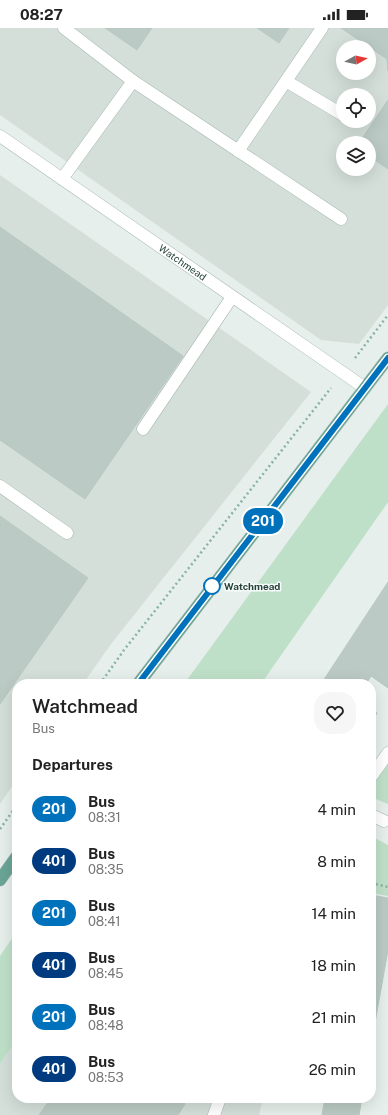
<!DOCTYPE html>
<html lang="en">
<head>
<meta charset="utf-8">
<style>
	body { margin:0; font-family:"Public Sans",sans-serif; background:#f6f6f6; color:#222; height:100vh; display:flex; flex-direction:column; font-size:15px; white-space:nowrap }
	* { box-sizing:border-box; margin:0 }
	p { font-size:13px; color:#767676 }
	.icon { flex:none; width:22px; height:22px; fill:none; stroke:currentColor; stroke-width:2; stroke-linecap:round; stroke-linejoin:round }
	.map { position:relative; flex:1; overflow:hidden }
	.sheet { position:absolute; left:12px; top:651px; width:364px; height:424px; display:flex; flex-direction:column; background:#fff; border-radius:16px; box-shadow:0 4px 16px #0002 }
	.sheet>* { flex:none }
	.badge { padding:0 8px; border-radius:13px; font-size:14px; line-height:26px }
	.needle { width:26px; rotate:82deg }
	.controls { position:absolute; left:336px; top:12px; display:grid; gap:8px }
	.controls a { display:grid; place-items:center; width:40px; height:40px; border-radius:50%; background:#fff; box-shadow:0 4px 16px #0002; font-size:20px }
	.map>.badge { position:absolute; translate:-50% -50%; box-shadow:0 0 0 2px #fff }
	h2 { padding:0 20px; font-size:15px; line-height:36px }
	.round { display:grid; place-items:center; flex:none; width:42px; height:42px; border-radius:16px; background:#f6f6f6 }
	.head { display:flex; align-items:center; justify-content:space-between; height:68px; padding:0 20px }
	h1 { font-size:19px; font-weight:600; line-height:30px }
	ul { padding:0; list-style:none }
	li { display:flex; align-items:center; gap:12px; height:52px; padding:0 20px }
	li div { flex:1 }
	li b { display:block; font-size:15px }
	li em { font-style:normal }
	li .badge { min-width:44px; font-weight:700; text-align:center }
	.status { display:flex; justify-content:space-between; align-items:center; height:28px; padding:0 20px; background:#fff; direction:ltr }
	.status svg { height:11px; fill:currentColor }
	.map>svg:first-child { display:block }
</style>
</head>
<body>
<div class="status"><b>08:27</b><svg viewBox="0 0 49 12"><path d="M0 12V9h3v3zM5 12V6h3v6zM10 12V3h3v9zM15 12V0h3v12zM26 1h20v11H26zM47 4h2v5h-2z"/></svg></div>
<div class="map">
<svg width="388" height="1087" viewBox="0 0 388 1087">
	<rect width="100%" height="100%" fill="#e6efeb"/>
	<path fill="#d4dfda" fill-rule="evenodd" d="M0,0H388V277L359,316L321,312L0,87ZM343,19H369V45H343ZM343,67H369V93H343ZM343,115H369V141H343Z
		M0,147L311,364L111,616L83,656H17V751L0,776Z
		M17,1011V1070H263L259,1087H0V1036Z"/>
	<path fill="#bfe0c8" d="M388,376V474L261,656H184Z
		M388,729V776L371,769V751Z
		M371,808L388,817V868L371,865Z
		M17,903V1011L0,1036V928Z"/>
	<path fill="#bbcac4" stroke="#b8c9c2" d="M105,0H152L137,22Z
		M257,0H289L279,15Z
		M341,0H388V43L387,31Z
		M388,72V141L369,128V115H359Z
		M0,199L183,328L85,471L0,412Z
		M0,488L88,550L0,676Z
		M388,554V660L371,648L366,656H321Z
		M371,681L377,685L371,695Z
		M371,867L388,870V922L371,1017Z
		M51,1070H177L185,1076L178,1087H39Z
		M325,1070H362L359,1087H322Z"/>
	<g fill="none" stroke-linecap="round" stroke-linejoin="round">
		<g stroke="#a8b8b2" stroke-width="13">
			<g id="minor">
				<path d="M133,53L341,191"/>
				<path d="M286,53L343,87"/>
				<path id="s1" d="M0,108L365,360"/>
				<path d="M238,123L322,0"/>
				<path d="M62,151L133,53L64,0"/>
				<path d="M143,401L232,269"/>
				<path d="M0,458L67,505"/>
				<path d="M371,749L388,725"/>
				<path d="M371,787L384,793"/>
				<path d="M214,1087L220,1070"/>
			</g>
		</g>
		<g stroke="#c2cac8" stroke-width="13">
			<path id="major" d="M138,656L388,330
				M0,852L17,828"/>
		</g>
		<path stroke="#86b3a5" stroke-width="2.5" stroke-dasharray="2 3" stroke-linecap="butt" d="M355,330L388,287
			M100,656L124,622L331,360
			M0,801L17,777
			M371,855L388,859"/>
		<use href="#minor" stroke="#fff" stroke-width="12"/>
		<use href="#major" stroke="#6aa596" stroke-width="12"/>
	</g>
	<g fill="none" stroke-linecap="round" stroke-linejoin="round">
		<g stroke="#fff" stroke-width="9">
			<path id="line" d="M138,656L388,330"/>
		</g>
		<use href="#line" stroke="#0072bc" stroke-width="6"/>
	</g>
	<circle fill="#fff" stroke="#0072bc" stroke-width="2" cx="212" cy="558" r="8"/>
	<g text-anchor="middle" stroke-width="3" stroke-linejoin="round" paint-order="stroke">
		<g font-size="10" fill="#24423a" stroke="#f7fbf9">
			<text dy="4" stroke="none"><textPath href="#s1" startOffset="222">Watchmead</textPath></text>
		</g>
		<g font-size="10" font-weight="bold" fill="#24423a" stroke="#f7fbf9" text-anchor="start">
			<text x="224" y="562">Watchmead</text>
		</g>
	</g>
</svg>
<div class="controls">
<a><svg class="needle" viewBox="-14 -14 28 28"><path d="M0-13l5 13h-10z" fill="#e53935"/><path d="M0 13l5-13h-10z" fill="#767676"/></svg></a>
<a><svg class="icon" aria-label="locate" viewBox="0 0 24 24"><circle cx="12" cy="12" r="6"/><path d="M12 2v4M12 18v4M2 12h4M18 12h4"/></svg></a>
<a><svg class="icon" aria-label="layers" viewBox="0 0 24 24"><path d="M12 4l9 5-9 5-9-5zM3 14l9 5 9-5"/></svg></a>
</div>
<b class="badge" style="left:263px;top:493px;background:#0072bc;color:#fff">201</b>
<section class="sheet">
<div class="head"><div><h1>Watchmead</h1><p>Bus</p></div><a class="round"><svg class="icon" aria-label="heart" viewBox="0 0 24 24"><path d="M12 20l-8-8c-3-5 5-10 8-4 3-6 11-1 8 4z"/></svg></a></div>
<h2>Departures</h2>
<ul>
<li><span class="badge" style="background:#0072bc;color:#fff">201</span><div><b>Bus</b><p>08:31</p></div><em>4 min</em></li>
<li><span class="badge" style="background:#003b80;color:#fff">401</span><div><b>Bus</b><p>08:35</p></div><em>8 min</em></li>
<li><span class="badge" style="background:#0072bc;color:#fff">201</span><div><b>Bus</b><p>08:41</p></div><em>14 min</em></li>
<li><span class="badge" style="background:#003b80;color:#fff">401</span><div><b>Bus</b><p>08:45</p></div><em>18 min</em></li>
<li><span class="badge" style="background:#0072bc;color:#fff">201</span><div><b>Bus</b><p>08:48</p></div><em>21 min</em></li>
<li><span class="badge" style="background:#003b80;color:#fff">401</span><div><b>Bus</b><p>08:53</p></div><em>26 min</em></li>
</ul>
</section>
</div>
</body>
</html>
